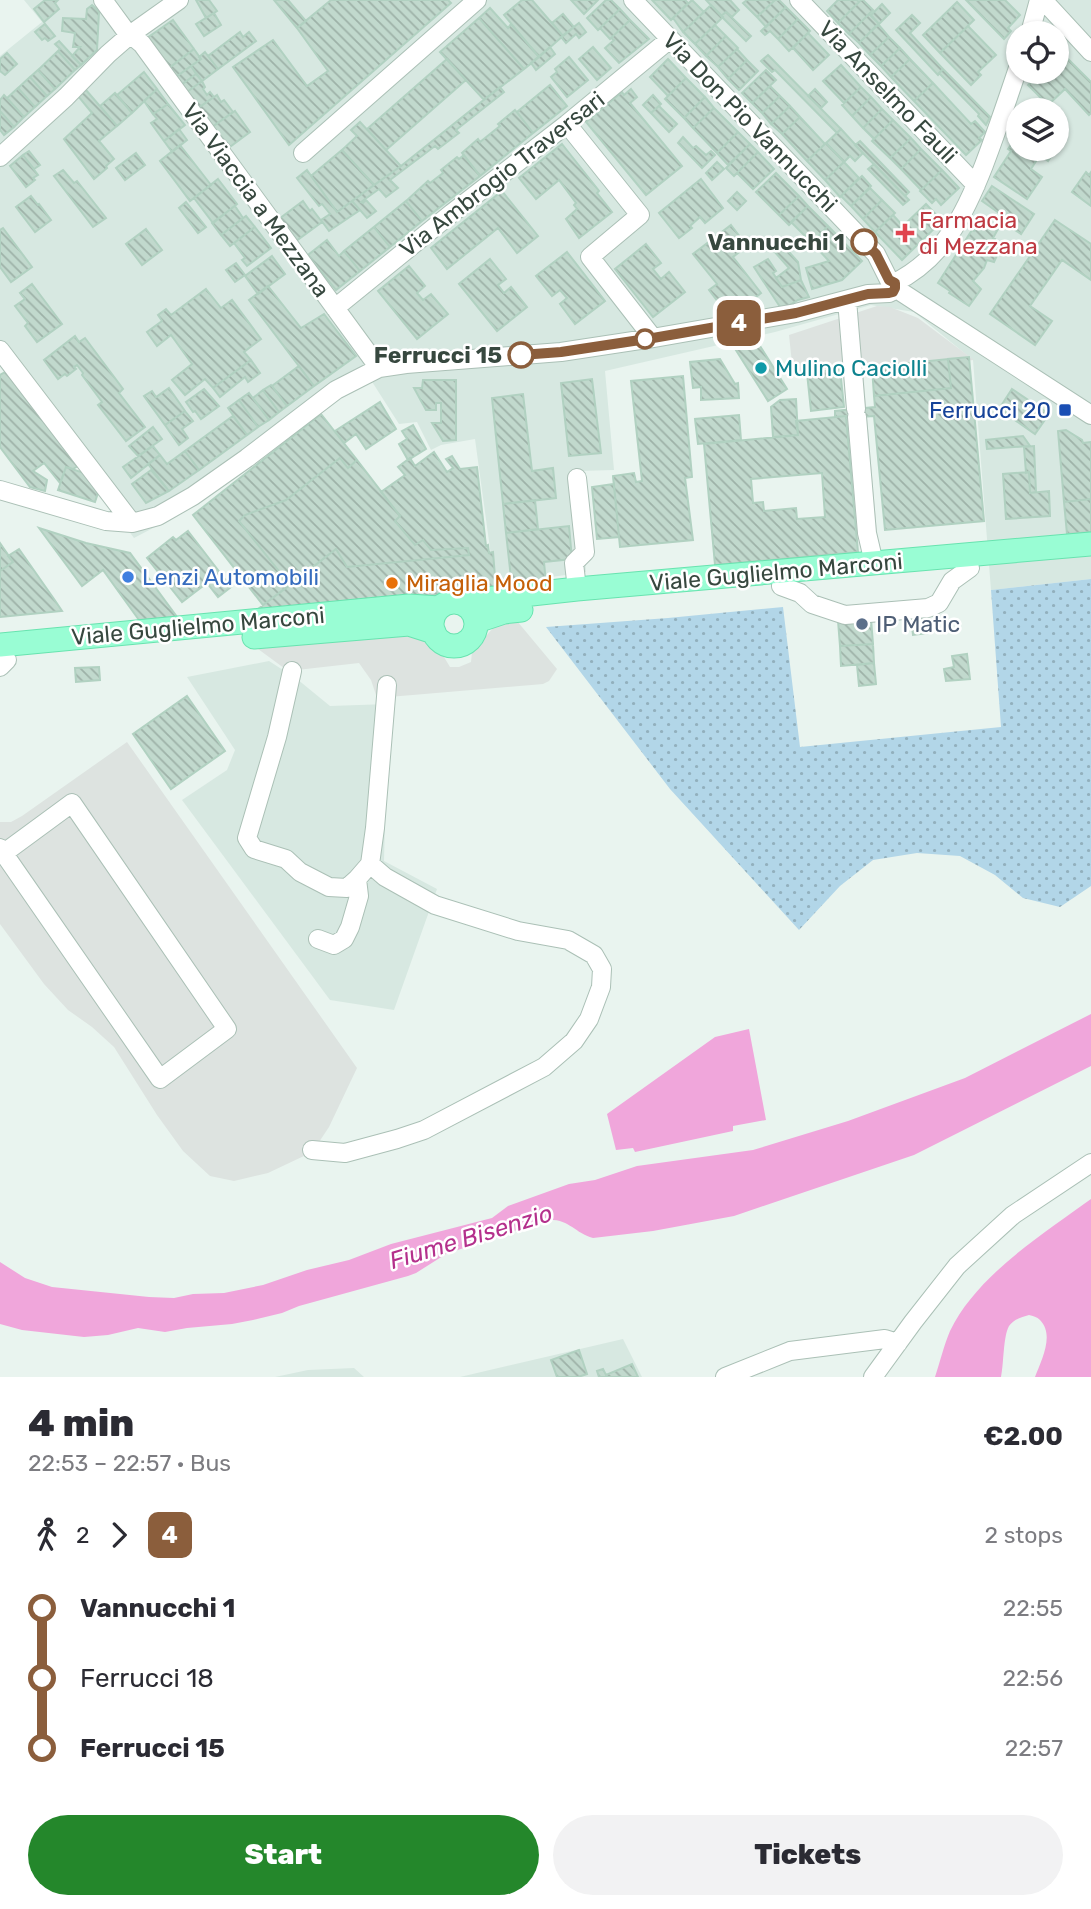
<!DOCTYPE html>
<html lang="en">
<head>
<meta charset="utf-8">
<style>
	body { margin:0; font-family:Rubik,sans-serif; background:#f2f2f3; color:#2b2b33; height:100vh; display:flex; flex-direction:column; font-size:26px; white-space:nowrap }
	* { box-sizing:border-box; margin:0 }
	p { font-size:23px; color:#7c7c81 }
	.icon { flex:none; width:38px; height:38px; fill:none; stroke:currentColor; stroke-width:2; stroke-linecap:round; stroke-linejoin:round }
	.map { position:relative; height:1377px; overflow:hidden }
	.details { display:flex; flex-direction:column; background:#fff; flex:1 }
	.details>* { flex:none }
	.badge { padding:0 14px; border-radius:10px; font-size:24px; line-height:46px }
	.controls { position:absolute; left:1006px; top:21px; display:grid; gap:14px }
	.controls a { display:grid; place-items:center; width:63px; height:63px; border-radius:50%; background:#fff; box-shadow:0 2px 5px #0004; font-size:35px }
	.map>.badge { position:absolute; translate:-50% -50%; box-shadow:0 0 0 4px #fff }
	.legs { display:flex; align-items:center; gap:10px; height:77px; padding:0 28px; font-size:23px }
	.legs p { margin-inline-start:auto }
	.headline { display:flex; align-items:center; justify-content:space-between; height:119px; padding:0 28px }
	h1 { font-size:38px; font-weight:800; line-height:52px }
	.action { display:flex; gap:14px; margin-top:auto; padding:14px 28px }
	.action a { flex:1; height:80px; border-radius:42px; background:#24872b; color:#fff; font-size:28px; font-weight:800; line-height:80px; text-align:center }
	.action a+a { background:#f2f2f3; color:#2b2b33 }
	ul { padding:0 28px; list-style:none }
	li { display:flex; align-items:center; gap:24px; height:70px; font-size:26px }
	li i { display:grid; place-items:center; width:10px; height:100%; margin:0 9px; background:currentColor }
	li i::after { content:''; width:18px; height:18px; margin:-9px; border:5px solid; border-radius:50%; background:#fff }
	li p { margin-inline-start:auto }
	li:first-child i { background:linear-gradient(#0000 50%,currentColor 0) }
	li:last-child i { background:linear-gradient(currentColor 50%,#0000 0) }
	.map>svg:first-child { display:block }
</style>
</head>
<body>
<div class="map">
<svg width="1091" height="1377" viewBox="0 0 1091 1377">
	<defs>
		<pattern id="grass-dots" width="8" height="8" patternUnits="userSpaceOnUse" patternTransform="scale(1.75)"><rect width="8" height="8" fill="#b2d6e8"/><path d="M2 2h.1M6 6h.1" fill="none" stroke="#92b0bd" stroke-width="1.8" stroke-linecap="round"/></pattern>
		<pattern id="building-back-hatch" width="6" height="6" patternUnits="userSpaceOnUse" patternTransform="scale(1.75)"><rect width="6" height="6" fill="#c1d9cd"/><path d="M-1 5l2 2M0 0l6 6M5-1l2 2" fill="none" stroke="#9eb2a8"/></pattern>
	</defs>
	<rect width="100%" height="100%" fill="#e9f4ef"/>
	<path fill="#d7e8e1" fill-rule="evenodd" d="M24,0H1091V579L991,590L973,360L914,312L871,305L775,332L605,371L614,470L579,471L586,572L495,585L475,439L441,445L431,450L417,422L399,424L369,377L197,505L134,538L0,356V56L42,22ZM1018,33H1057V72H1018ZM1018,110H1057V149H1018Z
		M269,661L297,679L330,706L388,704L384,861L437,889L394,1010L330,1000L182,800L227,770L235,750L187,677Z
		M623,1339L642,1377H460Z
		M354,1368L364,1377H275L308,1370Z"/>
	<path fill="url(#grass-dots)" d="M1091,579V886L1060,907L1023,898L995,875L960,856L917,853L873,860L840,886L799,930L670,789L546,627L668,618L783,607L800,747L1001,727L991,590Z"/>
	<path fill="#dde3e0" d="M877,306L890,307L918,318L974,360L863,370L877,533L858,534L842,367L793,373L789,335Z
		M517,621L557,669L549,681L543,684L377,698L371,680L359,663L288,671L250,643L420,634L444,657L450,667H459L471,662L472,652L493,628L500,622Z
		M127,742L357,1068L329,1127L317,1145L306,1155L268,1173L234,1181L210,1176L183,1151L157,1115L114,1047L92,1027L68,1010L44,984L0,924V822H11L22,816Z"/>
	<path fill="#f0a6db" d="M1091,1014V1066L914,1155L734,1216L653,1231L593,1238C574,1233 569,1218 546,1220L446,1254L416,1273L408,1276L299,1306L282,1313L253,1320L232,1324L187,1328L165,1332L138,1328L108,1335L84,1337L22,1330L0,1324V1262L25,1278L52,1287L149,1297L174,1298L193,1294L224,1293L263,1285L307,1270L349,1260L391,1244L492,1218L508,1206L569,1184L595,1180L637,1166L753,1150L848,1121L965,1078Z
		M749,1029L766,1120L733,1126V1131L635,1152L633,1148L616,1150L607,1114L715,1037Z
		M1091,1199V1377H1035C1041,1361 1055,1335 1040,1320C1037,1317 1033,1316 1029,1315C1022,1317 1014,1319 1009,1326C1003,1337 1004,1363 1001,1377H935C940,1362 944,1345 950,1331C977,1275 1043,1234 1091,1199Z"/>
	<path fill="url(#building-back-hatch)" stroke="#b1d1c1" stroke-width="2" fill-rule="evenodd" d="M45,0H58L55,3L59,9L44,22L34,9Z
		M196,0H209L217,11L206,18Z
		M274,0H288L306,21L297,28Z
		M331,0H448L451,3L289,145L233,67L273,40L307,86L328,71L297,28Z
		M522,0H532L563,36L539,57L504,15Z
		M571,0H598L584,14Z
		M606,0H611L620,9L598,30L587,18Z
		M652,0H685L688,3L671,20Z
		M692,0L704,12L683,32L673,18Z
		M706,0H730L739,10L732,17L726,12L721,16Z
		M747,0H775L757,17L743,3Z
		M775,0H779L786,7L766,27L757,17Z
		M838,0H857L859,2L838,23L827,11Z
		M861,0H863L873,10L849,34L838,23Z
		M966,0H1005L1020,15L1008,28L1011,31L1004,39Z
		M957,2L974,20L940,53L923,35Z
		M882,4L890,13L879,24L871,15Z
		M92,5L99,12L97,50L81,65L72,56L80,47H73L75,33L62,31L63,18L86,19L87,9Z
		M711,5L723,17L695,44L683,32Z
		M786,7L798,19L778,39L770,31L765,35L761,31Z
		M490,8L508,28L511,24L539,57L524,69L479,18Z
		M620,9L630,20L610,39L600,28Z
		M726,12L751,36L746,41L721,16Z
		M214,13L221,25L204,36L196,24Z
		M563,14L574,27L563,36L552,23Z
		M869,14L879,24L859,43L849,34Z
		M912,15L920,23L910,33L943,69L938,75L896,30Z
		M479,18L524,69L484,100L440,52Z
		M798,19L810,31L789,51L778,39Z
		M173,20L194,49L169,68L147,38Z
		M630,20L649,39L619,63L605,48L614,40L611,38Z
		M579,23L586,32L579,38L576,34L566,43L561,37Z
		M45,24L55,36L48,41L45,38L42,40L35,32Z
		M878,24L889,37L870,55L859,43Z
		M715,25L726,36L706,56L695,44Z
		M968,26L996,55L978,72L981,75L971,85L940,53Z
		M240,32L243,37L249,32L256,41L218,69L208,56Z
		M808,33L829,55L813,70L793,48Z
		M726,36L738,48L718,67L706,56Z
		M889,37L900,48L881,66L870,55Z
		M59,41L81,65L75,70L58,51L60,49L55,44Z
		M550,47L555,54L536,70L531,63Z
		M593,47L611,68L597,80L579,59Z
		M900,48L910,59L891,77L881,66Z
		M194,49L201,59L176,77L169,68Z
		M737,49L747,60L728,79L718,67Z
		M58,51L75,70L55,89L38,70Z
		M1057,51L1063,57L1064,55L1091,82V113L1089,115L1065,89L1048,105L1028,85L1043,72H1057Z
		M205,52L218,69L202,81L191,66L201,59L199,57Z
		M7,53L17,64L5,75L0,71V59Z
		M768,55L841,129L837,133L775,70L772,72L761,61Z
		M569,57L588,80L567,97L551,77L557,72L555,69Z
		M447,59L466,80L386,150L367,129Z
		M668,59L686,78L668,96L650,77Z
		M910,59L933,83L914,101L891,77Z
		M747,60L758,71L739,90L728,79Z
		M841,65L861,87L844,103L823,81Z
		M191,66L196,74L181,85L176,77Z
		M943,69L990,117L986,125L978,116L979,114L939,73Z
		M38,70L55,89L47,96L30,77Z
		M766,70L776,80L752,103L742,93Z
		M144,72L157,89L132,113L117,95Z
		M196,74L202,81L187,92L181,85Z
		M30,77L47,96L35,107L18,88Z
		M686,78L705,97L684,118L665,99Z
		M202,81L205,87L203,89L207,95L210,92L214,97L198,108L187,92Z
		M933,83L971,124L975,121L985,132L979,138L982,140L966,155L914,101Z
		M550,85L567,106L533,133L517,112Z
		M770,86L780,96L762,113L752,103Z
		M500,87L504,92L456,130L459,133L438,149L435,146L390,180L398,188L386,197L379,189L361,202L363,203L366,200L376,211L367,218L352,201L401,166Z
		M861,87L871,97L852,116L842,105Z
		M18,88L35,107L24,117L7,98Z
		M157,89L168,104L153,114L144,101Z
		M631,89L637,97L630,103L682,166L646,195L586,122L622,92L624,95Z
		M815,89L827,102L821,108L808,96Z
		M86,90L117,126L99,141L114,159L106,166L107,168L94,179L64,139L92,113L78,96Z
		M115,93L132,113L117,126L100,106Z
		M4,95L24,117L14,127L0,111V100Z
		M217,95L221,102L224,100L233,112L212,127L198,108Z
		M653,95L661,104L651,113L643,105Z
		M780,96L790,106L771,124L762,113Z
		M705,97L714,108L693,128L684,118Z
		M871,97L882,109L863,128L852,116Z
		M168,104L185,125L164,141L151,123L157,119L153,114Z
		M659,106L677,124L669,132L651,113Z
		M790,106L800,117L782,134L771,124Z
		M714,108L738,132L717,153L693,128Z
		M882,109L893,120L874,139L863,128Z
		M515,110L533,133L480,176L462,153L478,139L480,142L500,126L498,124Z
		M0,111L14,127L4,135L0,130Z
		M235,111L250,132L227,149L212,127Z
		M800,117L825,144L807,161L782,134Z
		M893,120L911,138L890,158L872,141Z
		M360,122L401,166L374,185L342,150L357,136L351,130Z
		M1018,123V149H1056L1048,161L1040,155L1031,169L1042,177L1027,199L994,177L1011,151L1008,149L1013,142L1008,138Z
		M179,129L187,140L172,152L164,141Z
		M841,129L863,153L855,161L850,156L844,162L826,143Z
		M738,132L750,144L728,165L717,153Z
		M683,137L693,148L696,146L706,155L711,151L715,155L702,168L678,143Z
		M911,138L921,149L901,169L890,158Z
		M860,141L909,192L905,196L855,145Z
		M826,143L844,162L825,180L807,161Z
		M562,144L599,191L597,193L612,212L579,238L566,219L577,209L574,205L576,203L559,180L536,199L519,178Z
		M750,144L758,152L734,176L726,168Z
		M180,145L211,185L190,201L160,161Z
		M921,149L942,170L921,190L901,169Z
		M342,150L374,185L337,212L311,176Z
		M29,151L40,165L34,169L23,155Z
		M758,152L774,169L753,189L737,173Z
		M136,153L145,165L125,180L116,168Z
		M23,155L38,175L33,178L35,180L26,187L10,166Z
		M464,155L480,176L422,221L406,201L428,181L430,183L443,173L441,170L457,157L459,159Z
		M717,162L724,169L712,180L706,173Z
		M844,162L859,178L840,197L825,180Z
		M874,164L909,200L903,205L868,169Z
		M63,170L74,183L77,181L106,218L93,227L54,176Z
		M307,170L337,212L352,201L360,210L329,231L321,220L330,214L322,204L319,206L297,178Z
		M942,170L959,188L941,205L936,199L932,203L920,191Z
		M1086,172L1089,175L1091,172V206L1072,192Z
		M776,173L799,196L779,215L756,192Z
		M862,176L871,186L851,206L841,196Z
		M218,179L237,204L213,223L194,198Z
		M701,179L723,208L705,223L700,217L690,226L692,228L679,238L659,213Z
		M992,186L1034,214L1021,234L1006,224L1009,220L982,201Z
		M870,188L882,200L863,219L851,206Z
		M502,191L538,236L517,253L498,228L447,269L431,248Z
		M737,192L746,201L737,210L728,201Z
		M31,196L38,205L39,204L51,220L35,232L16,207Z
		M799,196L808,206L789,225L779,215Z
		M882,200L895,213L875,232L863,219Z
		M303,201L310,211L312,209L322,222L296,241L279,219Z
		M406,201L422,221L390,247L374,227Z
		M186,202L206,227L198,233L179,208Z
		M926,204L942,221L902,260L875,232L893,215L903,226Z
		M235,206L243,218L221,235L212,223Z
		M808,206L828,226L812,243L791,222Z
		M246,216L255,227L230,246L221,235Z
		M982,219L998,229L993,238L995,239L993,243L1001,247L994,262L987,260L984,268L973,281L981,289L969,306L949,293L950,291L938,283L972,230L974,231Z
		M1055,220L1091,244V280L1062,260L1030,306L1052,321L1035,345L990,314Z
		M731,225L747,246L733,257L761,293L741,309L735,303L725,311L709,290L717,284L693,254Z
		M828,226L862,261L842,280L812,289L806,268L829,261L812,243Z
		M255,227L271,248L247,266L242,260L245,258L234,243Z
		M374,227L390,247L360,271L344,251Z
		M3,228L32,267L11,282L0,267V230Z
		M146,229L162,250L142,265L126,244Z
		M327,240L339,256L344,251L360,271L336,290L308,255Z
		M781,243L798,262L801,280L782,287L776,278L789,268L773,250Z
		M646,244L661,263L653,269L661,279L669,272L685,292L653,317L615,269Z
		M567,252L605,301L575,324L560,304L567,298L560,290L552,296L536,276Z
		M272,256L285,274L258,294L245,276Z
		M490,259L506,279L498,285L504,293L511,287L527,307L497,331L459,284Z
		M768,259L776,271L773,273L782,287L801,280L809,297L798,300L782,310L754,267Z
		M236,263L245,275L235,282L226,270Z
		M409,266L425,286L417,293L423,300L431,294L448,314L417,339L378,291Z
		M32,284L62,324L37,342L25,326L28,323L15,306L25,299L20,293Z
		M268,286L301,328L324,314L356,356L314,386L249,300Z
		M206,289L221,308L232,300L261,339L244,352L251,360L213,388L205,379L185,395L172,380L192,364L171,335L157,346L147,332L162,321L158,315L166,309L171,315Z
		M743,330L747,342L755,338L787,389L768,401L734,347L729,335Z
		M75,336L79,342L85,338L123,389L119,393L145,427L126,441L98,405L102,402L82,375L83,373L77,365L74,367L76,369L67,376L65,374L58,379L44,360Z
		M969,357L984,521L885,530L874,416L846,418V416L835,417V411L875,407L874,396L951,388L948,359Z
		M720,359L735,384L738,383L739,398L701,400V387L693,388L690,362Z
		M948,359L951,388L874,396L872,367Z
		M251,360L260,373L248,382L245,377L220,397L213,388Z
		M299,366L314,386L287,406L272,386Z
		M840,369L844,407L811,411L807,373Z
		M7,371L78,466L73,469L66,467L60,483L44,463L33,471L47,480L45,491L30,487L0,447V375Z
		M683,376L692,477L685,478L693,540L620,547L613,476L634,473L636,482L642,481L631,381Z
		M592,379L601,453L569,456L561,383Z
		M423,380H456V440L443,441L432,423H441V403H436V410H426L414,388H422Z
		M271,385L287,406L279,412L263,390Z
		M169,388L185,411L165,425L144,396L152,391L156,397Z
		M204,389L219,406L201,419L195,411L193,412L186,402Z
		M1012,389L1049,414L1035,434L999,409Z
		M263,390L279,412L269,420L253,398Z
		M249,393L269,420L258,427L239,400Z
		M523,394L532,471L553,468L556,498L503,504L492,398Z
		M796,399L798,435L773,437L771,407L780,400Z
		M239,400L258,427L247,435L228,408Z
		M380,402L396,429L366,449L356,434L344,443L335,431Z
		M185,411L193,421L182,429L188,438L179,445L165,425Z
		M321,414L357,460L348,468L340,458L286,500L245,515L239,521L290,585L263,605L193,515Z
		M739,415L741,440L698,444L695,419Z
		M233,416L247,435L199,470L185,451Z
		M846,416L858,552L715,565L704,444L798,435L796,421ZM822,473L825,517L797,519L796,508L764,511L763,502L753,503L751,479Z
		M413,425L426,449L408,460L399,444L407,439L402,431Z
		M153,427L162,439L138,456L129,446Z
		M1066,430L1082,440L1083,443L1091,442V499L1064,502L1058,431Z
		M1023,436L1030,446L987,449L986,440Z
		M153,446L160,455L131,478L123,467Z
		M1034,446L1036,492L1030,493L1029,472L1026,473L1024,447Z
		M185,451L199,470L169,491L148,464L160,455L167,464Z
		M434,452L447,472L453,468L446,459L452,456L460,469L477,467L486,546L488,545L489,553L493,552L496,589L261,612L258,609L336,549L347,567L469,555L468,548L431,550L423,540L415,545L395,521L400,516L381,492L405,475L398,467L410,458L415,466Z
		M340,458L348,468L357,460L400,516L395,521L415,545L423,540L431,550L468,548L469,555L347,567L336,549L290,585L239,521L245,515L286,500Z
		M66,467L84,473L98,493L95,502L58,490Z
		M151,470L169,491L146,503L132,484Z
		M1029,472L1030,493L1049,491L1050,516L1006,519L1003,474Z
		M614,484L619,537L597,539L592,487Z
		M1091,499V532L1067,534L1064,502Z
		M535,500L538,529L506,533L503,504Z
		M569,526L572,559L544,562L546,583L512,587L506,533Z
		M39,528L86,543L130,553L177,617L139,620L103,570L82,586Z
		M188,531L231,587L218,597L207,583L182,602L147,558L173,537L176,540Z
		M0,543L13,562L0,571Z
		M19,549L54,599L62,611L0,617V571L13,562L8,556Z
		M870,606L873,644L840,646L837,608Z
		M927,617L929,633L913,635L911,618Z
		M873,644L874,663L841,666L840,646Z
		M967,654L970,679L946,681L944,669L954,667L952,656Z
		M874,663L876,684L859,686L857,665Z
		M99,667L100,680L76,682L75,668Z
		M187,696L225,751L171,789L133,734Z
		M579,1350L587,1374L578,1377H557L551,1360Z
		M632,1364L638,1377H599L597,1371L603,1369L606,1375Z"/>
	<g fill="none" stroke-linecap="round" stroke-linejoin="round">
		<g stroke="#abc0b6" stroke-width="20">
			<path id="minor" d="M103,0L125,30L142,44L379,368
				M633,0L876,254L889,280
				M799,0L976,185
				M1043,0L1091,52
				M1030,33L1039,0
				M567,124L640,215L590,257L653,338
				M303,153L477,0
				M0,157L66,97L108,54L131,34L179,0
				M894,283C943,259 965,214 984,165C996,133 1007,101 1018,68
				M895,288L1091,415
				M847,300L856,409
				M335,308L452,213L567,124L670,39
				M0,350L132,523
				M857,417L867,533L874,563
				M577,478L585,552L574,563L577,589
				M0,490L106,521L132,523L158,516L193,496L247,458L336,390L379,368L406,364L561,352L653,338L796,313L868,294L889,293L895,290V283L889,280
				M781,586L800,593L812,604L845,615L928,608L939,603L952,581L970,568
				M0,667L7,660
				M292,671L277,737L247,838L254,849L286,859L300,872L329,887L347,888L357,879L370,864L375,828L387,685
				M0,848L160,1079L227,1029L72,803L4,853
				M318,939L334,945L344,939L350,927L359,896L357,879
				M312,1150L345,1153L397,1139L424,1130L544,1067L574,1041L589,1019L601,987L602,969L594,955L568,940L518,931L435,905L385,877L370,864
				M725,1377L790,1351L885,1339L898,1343
				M873,1377L913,1322L957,1266L1013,1215L1091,1163"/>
		</g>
		<g stroke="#68e3af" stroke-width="25">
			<path id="major" d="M432 624a22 22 0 1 1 44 0a22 22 0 1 1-44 0Z
				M460,602L577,589L1091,544
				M477,621L504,612L521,610
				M254,637L409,624L434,632
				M0,645L409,606L439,608"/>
		</g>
		<use href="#minor" stroke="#fff" stroke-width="18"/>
		<use href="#major" stroke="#99fdd4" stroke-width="23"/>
	</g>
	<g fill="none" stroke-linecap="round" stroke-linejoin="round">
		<g stroke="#fff" stroke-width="16">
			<path id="line-1" d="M521,355L561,352L653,338L796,313L868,294L889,293L893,292L895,288V283L889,280L876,254L864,242"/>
		</g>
		<use href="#line-1" stroke="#8b5e3c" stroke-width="10"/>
	</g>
	<path fill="#e0444e" stroke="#fff" stroke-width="2.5" d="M901.5 222.5h7v7h7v7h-7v7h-7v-7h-7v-7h7z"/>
	<g fill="#fff" stroke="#8b5e3c" stroke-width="3.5">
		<circle cx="864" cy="242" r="12"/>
		<circle cx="645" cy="339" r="9"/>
		<circle cx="521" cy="355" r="12"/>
	</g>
	<circle fill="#0f9aa8" stroke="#fff" stroke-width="2.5" cx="761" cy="368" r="7"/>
	<rect fill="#1a4fb4" stroke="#fff" stroke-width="2.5" x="1058" y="403" width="14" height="14" rx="3.5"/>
	<circle fill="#3f7fe0" stroke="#fff" stroke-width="2.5" cx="128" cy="577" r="7"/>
	<circle fill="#e8710a" stroke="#fff" stroke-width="2.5" cx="392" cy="583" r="7"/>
	<circle fill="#5c6f8a" stroke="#fff" stroke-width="2.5" cx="862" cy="624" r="7"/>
	<g text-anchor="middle" stroke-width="5" stroke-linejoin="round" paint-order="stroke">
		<g font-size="23" fill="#37483f" stroke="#fff">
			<text transform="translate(888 92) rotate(46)" y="8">Via Anselmo Fauli</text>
			<text transform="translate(750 122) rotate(46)" y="8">Via Don Pio Vannucchi</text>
			<text transform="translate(502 174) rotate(-38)" y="8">Via Ambrogio Traversari</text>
			<text transform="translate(256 200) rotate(54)" y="8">Via Viaccia a Mezzana</text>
			<text transform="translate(776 572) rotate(-5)" y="8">Viale Guglielmo Marconi</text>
			<text transform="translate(198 626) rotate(-5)" y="8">Viale Guglielmo Marconi</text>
		</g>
		<g font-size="23" fill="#be3a42" stroke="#fff" text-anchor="start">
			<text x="919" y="228">Farmacia<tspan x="919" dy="26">di Mezzana</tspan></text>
		</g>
		<g font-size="23" font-weight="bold" fill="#37483f" stroke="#fff" text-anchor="end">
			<text x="845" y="250">Vannucchi 1</text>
			<text x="502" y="363">Ferrucci 15</text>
		</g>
		<g font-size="23" fill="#0d838f" stroke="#fff" text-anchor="start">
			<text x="775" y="376">Mulino Caciolli</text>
		</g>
		<g font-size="23" fill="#164399" stroke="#fff" text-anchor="end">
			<text x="1051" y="418">Ferrucci 20</text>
		</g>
		<g font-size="23" fill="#366cbe" stroke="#fff" text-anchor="start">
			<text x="142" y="585">Lenzi Automobili</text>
		</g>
		<g font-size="23" fill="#c56008" stroke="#fff" text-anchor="start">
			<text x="406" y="591">Miraglia Mood</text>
		</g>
		<g font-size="23" fill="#4e5e75" stroke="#fff" text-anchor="start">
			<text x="876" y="632">IP Matic</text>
		</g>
		<g font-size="24" font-style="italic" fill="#b4308c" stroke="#fff">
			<text transform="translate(471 1237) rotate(-17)" y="8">Fiume Bisenzio</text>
		</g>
	</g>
</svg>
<div class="controls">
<a><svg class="icon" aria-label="locate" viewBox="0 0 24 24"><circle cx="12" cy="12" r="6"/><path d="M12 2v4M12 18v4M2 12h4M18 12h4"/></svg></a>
<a><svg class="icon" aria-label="layers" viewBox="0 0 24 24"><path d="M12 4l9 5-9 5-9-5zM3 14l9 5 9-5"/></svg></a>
</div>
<b class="badge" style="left:739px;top:323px;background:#8b5e3c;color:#fff">4</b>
</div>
<section class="details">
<div class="headline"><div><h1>4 min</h1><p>22:53 – 22:57 · Bus</p></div><b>€2.00</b></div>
<div class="legs"><svg class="icon" aria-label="walk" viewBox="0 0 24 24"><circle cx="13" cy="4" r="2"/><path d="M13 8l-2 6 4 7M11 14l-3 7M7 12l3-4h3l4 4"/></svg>2<svg class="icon" aria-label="forward" viewBox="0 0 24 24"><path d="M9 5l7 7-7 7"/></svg><b class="badge" style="background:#8b5e3c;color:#fff">4</b><p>2 stops</p></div>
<ul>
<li><i style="color:#8b5e3c"></i><b>Vannucchi 1</b><p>22:55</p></li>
<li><i style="color:#8b5e3c"></i><span>Ferrucci 18</span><p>22:56</p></li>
<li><i style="color:#8b5e3c"></i><b>Ferrucci 15</b><p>22:57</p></li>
</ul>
<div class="action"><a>Start</a><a>Tickets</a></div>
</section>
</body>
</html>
